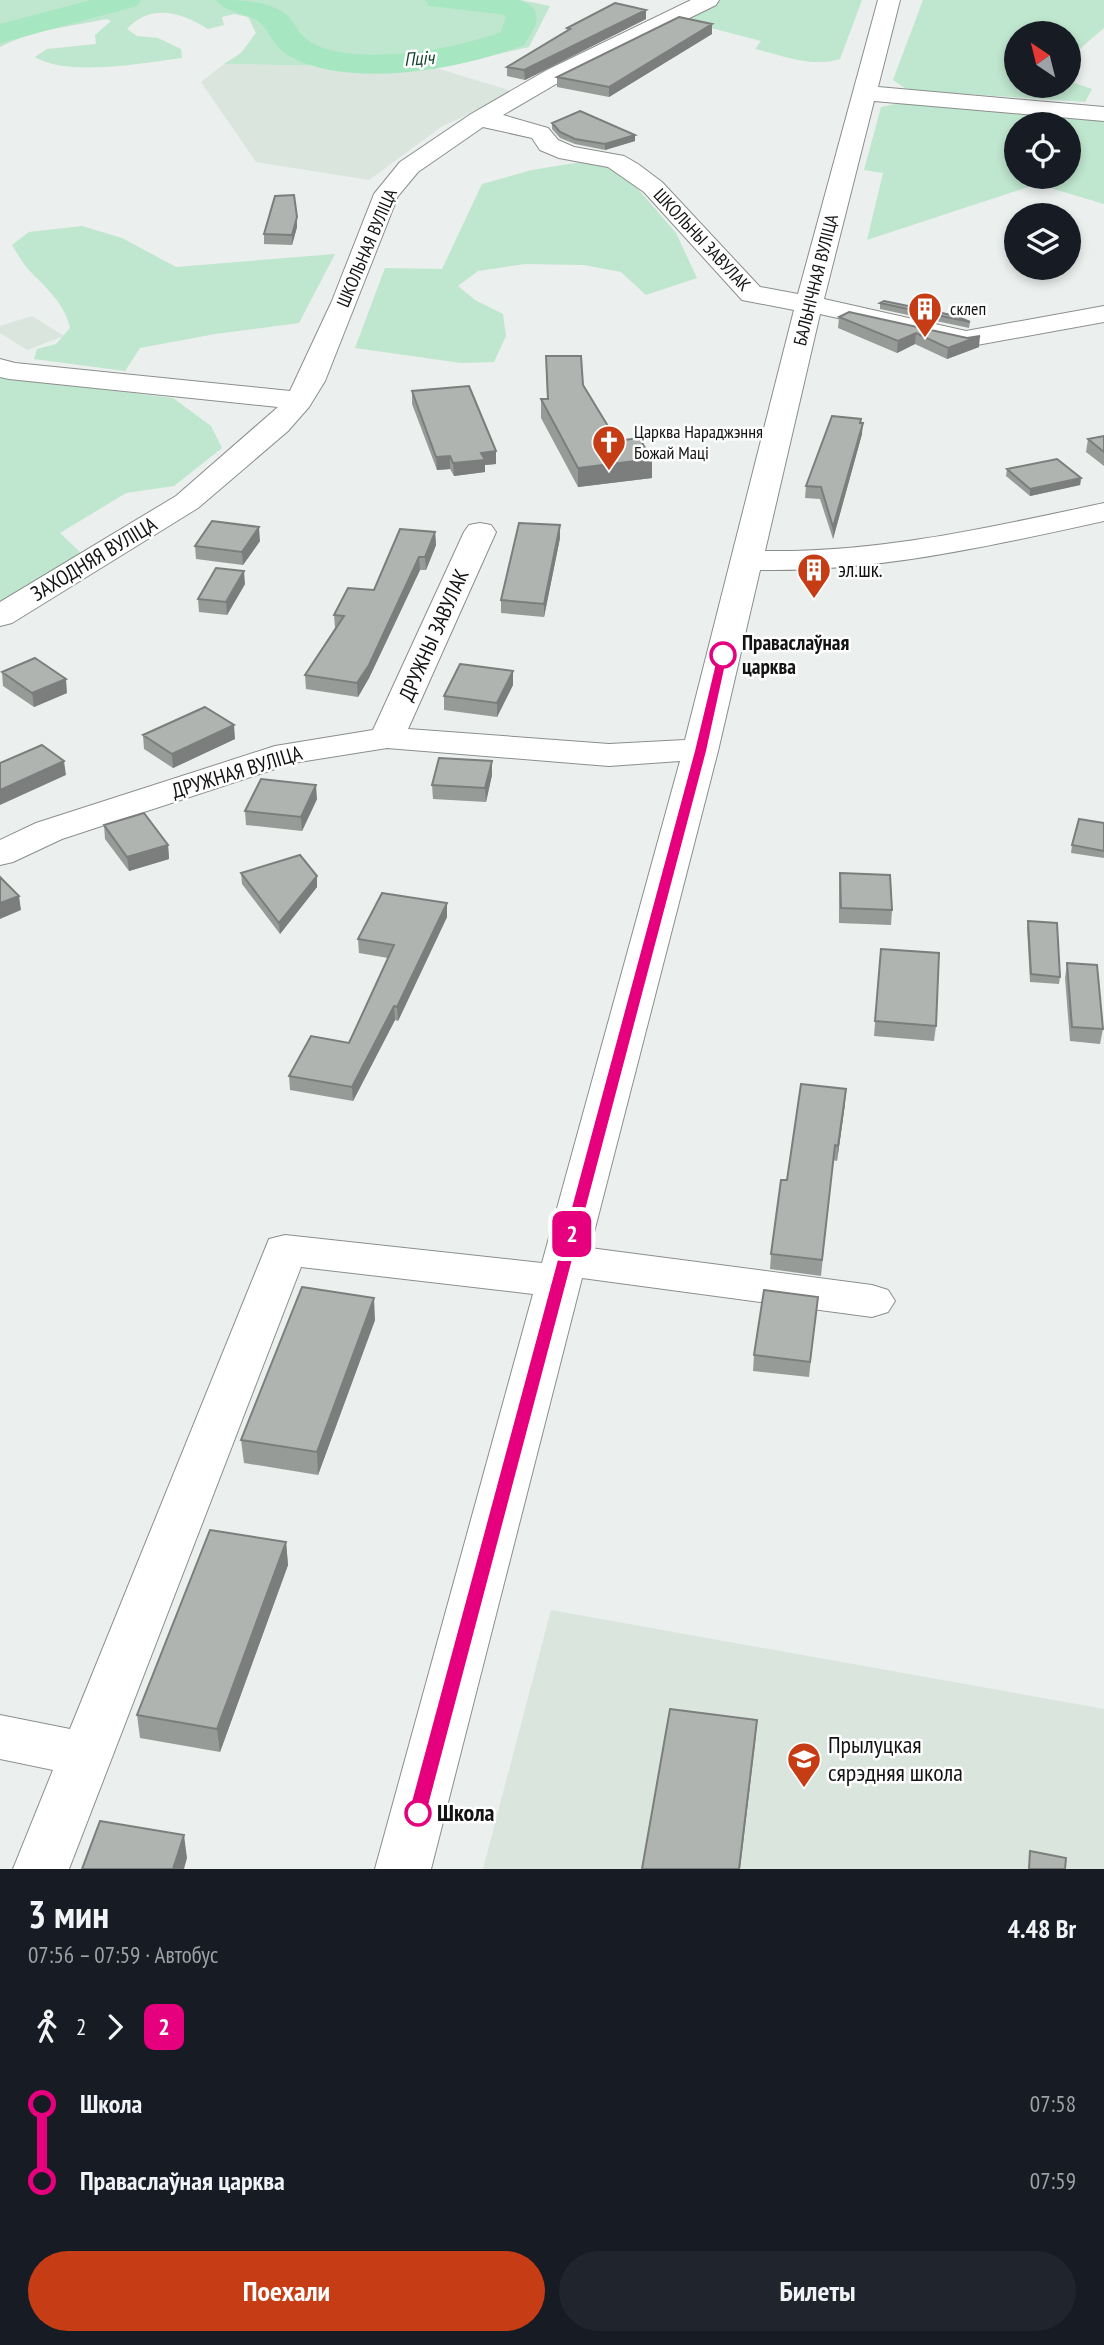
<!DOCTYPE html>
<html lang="ru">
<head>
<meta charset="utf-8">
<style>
	body { margin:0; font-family:"PT Sans Narrow",sans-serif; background:#20242c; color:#f1f3f6; height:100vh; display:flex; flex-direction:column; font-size:26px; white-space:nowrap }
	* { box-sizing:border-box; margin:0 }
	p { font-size:23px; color:#9ea1a6 }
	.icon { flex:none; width:38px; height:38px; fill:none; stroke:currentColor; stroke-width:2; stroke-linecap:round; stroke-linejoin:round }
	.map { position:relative; height:1869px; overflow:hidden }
	.panel { display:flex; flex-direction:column; background:#171b24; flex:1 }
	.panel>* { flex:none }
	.badge { padding:0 14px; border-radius:10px; font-size:24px; line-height:46px }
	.needle { width:46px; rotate:325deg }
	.buttons { position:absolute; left:1004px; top:21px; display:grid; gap:14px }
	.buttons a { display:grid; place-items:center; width:77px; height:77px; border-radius:50%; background:#171b24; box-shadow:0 4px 10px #0003; font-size:35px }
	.map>.badge { position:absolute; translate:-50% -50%; box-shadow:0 0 0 4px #fff }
	.legs { display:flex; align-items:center; gap:10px; height:77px; padding:0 28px; font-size:23px }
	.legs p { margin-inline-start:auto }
	.summary { display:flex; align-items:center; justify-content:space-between; height:119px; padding:0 28px }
	h1 { font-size:38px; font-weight:700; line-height:52px }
	.action { display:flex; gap:14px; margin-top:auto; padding:14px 28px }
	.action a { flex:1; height:80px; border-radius:42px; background:#c53c15; color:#fff; font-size:28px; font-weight:700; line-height:80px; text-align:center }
	.action a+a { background:#20242c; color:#f1f3f6 }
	ul { padding:0 28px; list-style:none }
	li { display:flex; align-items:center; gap:24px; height:77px; font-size:26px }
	li i { display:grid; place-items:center; width:10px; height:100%; margin:0 9px; background:currentColor }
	li i::after { content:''; width:18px; height:18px; margin:-9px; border:5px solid; border-radius:50%; background:#171b24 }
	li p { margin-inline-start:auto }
	li:first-child i { background:linear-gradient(#0000 50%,currentColor 0) }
	li:last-child i { background:linear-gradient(currentColor 50%,#0000 0) }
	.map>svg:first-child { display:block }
</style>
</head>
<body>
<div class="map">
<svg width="1104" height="1869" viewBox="0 0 1104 1869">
	<rect width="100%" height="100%" fill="#ebefed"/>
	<path fill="#dae5de" d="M224,64L436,68L515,92L441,127L369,180L256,162L201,82Z
		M32,316L64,336L27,350L0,333V326Z
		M551,1610L1104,1709V1869H483Z"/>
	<path fill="#bfe6ce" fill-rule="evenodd" d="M0,0H521L550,6L529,47L436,68L224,64L241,53L256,33L248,17L234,14L222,17L224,25L208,29C182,12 150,3 127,29L137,36L158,38L181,49L182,58C144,63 68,77 35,57L47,49L96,44L95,35L111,21L107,19C72,26 32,30 0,47Z
		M721,0H862L840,59C811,68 783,55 755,49L761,41L681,20Z
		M923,0H1104V28L1069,58V33H1017V86H1069V81L1092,89L1085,102L908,90L893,80Z
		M900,103L1104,119V204L1037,184L867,240L883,173L864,170L881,107ZM1017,124H1069V177H1017Z
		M594,160L631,181L676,233L697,278L646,295L621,272L584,265L525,264L478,271L458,286L475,300L503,314L506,336L494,362L461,363L355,348L385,268L442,269L482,184L532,170Z
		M82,226L122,238L176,267L335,254L299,323L215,334L140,348L125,371L34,359L37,349L56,344L70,328C64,302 46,288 28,269C22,262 17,253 12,245L29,232Z
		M0,377L173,398L211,426L222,448L174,486L126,493L60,533L81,553L26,592L0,604Z"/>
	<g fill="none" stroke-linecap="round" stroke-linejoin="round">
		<path fill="#a6e6c1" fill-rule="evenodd" d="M91,0H141L137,6L0,43V24Z
			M216,0C240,0 269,0 287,15C299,28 298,36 316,45C361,66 456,49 501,32L506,16L500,14L429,6L425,0H519C546,9 537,25 524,45C462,69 351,90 289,56C272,46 270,30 258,21C245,13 224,12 216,0Z"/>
		<g stroke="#8b8f8c" stroke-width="2">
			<path id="minor" d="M691,0H719L716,5L563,80L503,115L548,128L558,140L574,147L624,156L638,164L662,182L760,287L798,294L878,0H900L878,87L1104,107V121L874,101L824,299L966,331L1104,306V322L966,347L820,314L765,551C880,553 992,527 1104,503V521C990,546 877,572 760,570L718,751L590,1248L872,1285L888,1290L895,1301L888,1312L872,1317L582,1278L431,1869H375L533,1294L301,1267L69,1869H13L53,1770L0,1759V1715L70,1729L269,1239L285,1235L542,1263L680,761L609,766L387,748L293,763L62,839L13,862L0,865V840L36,823L275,746L373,730L464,532L469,525L480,523L491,525L496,532L408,729L609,744L685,740L794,310L742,300L644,192L608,167L559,158L540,150L532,138L483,127L418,172L398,196L325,381L309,407L288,431L198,508L12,623L0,626V602L176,496L278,407L9,379L0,377V359L15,363L290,391L332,301L374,194L400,162L471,114L547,70Z"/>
		</g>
		<use href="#minor" fill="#fff" fill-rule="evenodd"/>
	</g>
	<path fill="#979b98" d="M646,19L525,80L507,76V67L567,31V28Z
		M712,24V34L609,97L557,87V77Z
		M552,123L635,141L605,150L575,144L560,138L552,129Z
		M297,227L292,245L264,244V234Z
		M880,303L970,322L969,328L880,309Z
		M849,312L979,347L947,359L915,344L897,353L838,328L839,317Z
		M546,356L583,385L617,441L652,478L578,487L541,418V399H547Z
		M412,391L496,464L485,465V472L454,476L450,469L437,470L412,404Z
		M860,423L862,434L833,539L820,499L805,498L806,486Z
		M1104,436V466L1086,452L1088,439Z
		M1007,469L1081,478L1080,485L1030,496L1006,476Z
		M560,525V538L544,617L501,613V600Z
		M435,532L436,545L426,570H420L369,678L358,697L306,689L305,675L335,628L334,615L374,590Z
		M260,541L243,565L196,559L195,546Z
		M245,584L227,615L199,612L198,599Z
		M2,672L67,693L34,707L3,686Z
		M513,685L497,717L444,710V696Z
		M143,735L235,739L173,768L144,749Z
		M492,775L486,802L433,799L432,785Z
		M317,799L302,831L246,825L245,811Z
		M1104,823V858L1071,853L1072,845Z
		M104,825L168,845L169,859L129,871L105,839Z
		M241,873L317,876V887L280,934L242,884Z
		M840,873L892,910L891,925L839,923V887Z
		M447,917L398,1021L395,1020L353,1101L290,1090L289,1076L349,1043L388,958L359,953L358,939Z
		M1028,921L1060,977L1059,984L1030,982L1027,928Z
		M881,949L936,1026L934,1041L874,1036Z
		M1067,963L1103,1029L1100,1044L1070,1041L1065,978Z
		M845,1104L837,1161L833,1160L821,1276L770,1269L771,1254Z
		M818,1297L809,1377L753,1371L754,1355Z
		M375,1320L318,1475L244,1463L241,1440Z
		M286,1542L288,1565L220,1752L140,1738L137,1715Z"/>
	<path fill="#7b7e7c" d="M646,10V19L525,80L524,70Z
		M712,24V34L609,97V87Z
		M635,135V141L605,150V144Z
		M297,217V227L292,245V235Z
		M916,333L915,344L897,353L898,341Z
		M980,336L979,347L947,359L948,348Z
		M863,423L862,434L833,539V527Z
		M496,451V464L485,465V472L454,476L453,463L481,453Z
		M450,456V469L437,470L436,457Z
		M652,459V478L578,487V468Z
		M1081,478L1080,485L1030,496V489Z
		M560,525V538L544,617V604Z
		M259,527L260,541L243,565L242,552Z
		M435,532L436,545L426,570L425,557Z
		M419,557L420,570L369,678L358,697L357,683Z
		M244,571L245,584L227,615L226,602Z
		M513,671V685L497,717V703Z
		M66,679L67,693L34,707L32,693Z
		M234,725L235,739L173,768L172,754Z
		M64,761L66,775L0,805V790Z
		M492,761V775L486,802L485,788Z
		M316,785L317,799L302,831L301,817Z
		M168,845L169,859L129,871L127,857Z
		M317,876V887L280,934L279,923Z
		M19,896L21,910L0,919V903Z
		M447,903V917L398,1021L397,1007Z
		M394,1006L395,1020L353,1101L352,1087Z
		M846,1089L845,1104L837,1161L838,1146Z
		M374,1298L375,1320L318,1475L317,1452Z
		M286,1542L288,1565L220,1752L217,1729Z
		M757,1720L755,1743L740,1869H739Z
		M184,1835L187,1858L184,1869H173Z"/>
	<path fill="#b0b4b1" stroke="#7b7e7c" stroke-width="2" d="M615,3L646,10L524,70L507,67L570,29L567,28Z
		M679,17L712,24L609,87L557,77Z
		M580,111L635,135L605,144L575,139L560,132L552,123Z
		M294,195L297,217L292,235L264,234L275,196Z
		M884,301L956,316L970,322L880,303Z
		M849,312L967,338L980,336L948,348L916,333L898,341L839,317Z
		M546,356H581L583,385L617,441L639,438L652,459L578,468L541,399H548Z
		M469,386L496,451L481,453L485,460L453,463L450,456L436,457L412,391Z
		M832,416L861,419L860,423H863L833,527L821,487L806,486Z
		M1104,436V452L1088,439Z
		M1057,459L1081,478L1030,489L1007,469Z
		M212,521L259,527L242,552L195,546Z
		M519,523L560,525L544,604L501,600Z
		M400,529L435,532L425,557H419L369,665L357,683L305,675L344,616L334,615L348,588L374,590Z
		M216,568L244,571L226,602L198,599Z
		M35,658L66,679L32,693L2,672Z
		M460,664L513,671L497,703L444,696Z
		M205,707L234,725L172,754L143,735Z
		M42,745L64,761L0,790V763Z
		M439,758L492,761L485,788L432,785Z
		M261,779L316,785L301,817L245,811Z
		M144,813L168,845L127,857L104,825Z
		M1079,819L1104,823V851L1072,845Z
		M300,855L317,876L279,923L241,873Z
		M840,873L890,875L892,910L841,908Z
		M0,877L19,896L0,903Z
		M382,893L447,903L397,1007L394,1006L352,1087L289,1076L311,1036L349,1043L394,945L358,939Z
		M1028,921L1057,923L1060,977L1031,974Z
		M881,949L939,953L936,1026L875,1021Z
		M1067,963L1097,965L1103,1029L1072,1027Z
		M801,1084L846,1089L838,1146L835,1145L822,1260L771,1254L781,1180H787Z
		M302,1287L374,1298L317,1452L241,1440Z
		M764,1290L818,1297L810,1362L754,1355Z
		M210,1530L286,1542L217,1729L137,1715Z
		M670,1709L757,1720L739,1869H642Z
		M100,1821L184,1835L173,1869H82Z
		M1030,1851L1066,1858L1065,1869H1029Z"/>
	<path fill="#e6007e" stroke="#fff" stroke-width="2" d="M723,652L728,655L707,751L427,1813L425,1819L418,1821L411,1819L408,1813L694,751L717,655Z"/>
	<defs>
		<g id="building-pin" transform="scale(1.75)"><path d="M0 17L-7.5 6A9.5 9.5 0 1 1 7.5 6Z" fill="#c53c15" stroke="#fff"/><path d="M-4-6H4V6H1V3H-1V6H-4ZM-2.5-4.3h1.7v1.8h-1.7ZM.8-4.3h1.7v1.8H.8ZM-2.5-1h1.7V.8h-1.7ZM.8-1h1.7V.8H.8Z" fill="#fff"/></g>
		<g id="church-pin" transform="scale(1.75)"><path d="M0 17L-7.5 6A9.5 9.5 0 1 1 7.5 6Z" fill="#c53c15" stroke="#fff"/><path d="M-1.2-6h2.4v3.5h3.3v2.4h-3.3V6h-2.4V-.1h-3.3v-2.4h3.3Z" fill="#fff"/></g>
		<g id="school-pin" transform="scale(1.75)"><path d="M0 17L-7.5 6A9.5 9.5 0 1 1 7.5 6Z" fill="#c53c15" stroke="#fff"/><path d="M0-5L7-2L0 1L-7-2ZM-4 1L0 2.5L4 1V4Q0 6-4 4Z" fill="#fff"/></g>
	</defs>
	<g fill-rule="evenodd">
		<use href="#building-pin" x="925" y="309"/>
		<use href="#church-pin" x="609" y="442"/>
		<use href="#building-pin" x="814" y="570"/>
		<use href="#school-pin" x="804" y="1759"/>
	</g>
	<g fill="#fff" stroke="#e6007e" stroke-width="3.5">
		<circle cx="723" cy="655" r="12"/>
		<circle cx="418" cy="1813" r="12"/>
	</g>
	<g text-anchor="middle" stroke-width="5" stroke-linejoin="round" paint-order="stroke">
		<g font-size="18" fill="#121312" stroke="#fff">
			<text transform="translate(702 240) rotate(47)" y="6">ШКОЛЬНЫ ЗАВУЛАК</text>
			<text transform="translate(367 248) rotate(-67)" y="6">ШКОЛЬНАЯ ВУЛІЦА</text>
			<text transform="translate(816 280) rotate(-76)" y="6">БАЛЬНІЧНАЯ ВУЛІЦА</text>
		</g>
		<g font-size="18" fill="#121312" stroke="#fff" text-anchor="start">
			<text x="950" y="315">склеп</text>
			<text x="634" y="438">Царква Нараджэння<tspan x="634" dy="21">Божай Маці</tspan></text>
		</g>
		<g font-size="19" font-style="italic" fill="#13452d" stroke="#fff">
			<text transform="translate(419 58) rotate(-4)" y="7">Пціч</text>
		</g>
		<g font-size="21" fill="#121312" stroke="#fff">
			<text transform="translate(94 559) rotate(-31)" y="7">ЗАХОДНЯЯ ВУЛІЦА</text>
			<text transform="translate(434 635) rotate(-66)" y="7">ДРУЖНЫ ЗАВУЛАК</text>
			<text transform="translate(237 772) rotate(-17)" y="7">ДРУЖНАЯ ВУЛІЦА</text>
		</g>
		<g font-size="21" fill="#121312" stroke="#fff" text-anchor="start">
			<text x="838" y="577">эл.шк.</text>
		</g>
		<g font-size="21" font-weight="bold" fill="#121312" stroke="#fff" text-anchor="start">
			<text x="742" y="650">Праваслаўная<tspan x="742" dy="24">царква</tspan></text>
		</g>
		<g font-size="24" fill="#121312" stroke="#fff" text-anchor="start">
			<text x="828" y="1753">Прылуцкая<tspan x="828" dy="28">сярэдняя школа</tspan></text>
		</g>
		<g font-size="24" font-weight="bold" fill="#121312" stroke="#fff" text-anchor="start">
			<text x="437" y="1821">Школа</text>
		</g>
	</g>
</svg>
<div class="buttons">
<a><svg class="needle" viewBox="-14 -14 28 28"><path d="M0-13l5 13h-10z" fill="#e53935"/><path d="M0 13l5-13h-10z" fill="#9ea1a6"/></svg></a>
<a><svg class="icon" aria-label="locate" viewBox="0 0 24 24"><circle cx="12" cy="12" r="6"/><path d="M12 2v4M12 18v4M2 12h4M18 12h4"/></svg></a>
<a><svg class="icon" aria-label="layers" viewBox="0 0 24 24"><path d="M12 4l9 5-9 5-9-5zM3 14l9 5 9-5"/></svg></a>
</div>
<b class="badge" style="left:572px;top:1234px;background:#e6007e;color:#fff">2</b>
</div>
<section class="panel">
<div class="summary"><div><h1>3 мин</h1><p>07:56 – 07:59 · Автобус</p></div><b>4.48 Br</b></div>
<div class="legs"><svg class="icon" aria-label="walk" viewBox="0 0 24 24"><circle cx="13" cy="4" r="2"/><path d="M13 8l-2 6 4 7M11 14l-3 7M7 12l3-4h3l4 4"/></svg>2<svg class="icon" aria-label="forward" viewBox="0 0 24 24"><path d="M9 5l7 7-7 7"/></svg><b class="badge" style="background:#e6007e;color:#fff">2</b></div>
<ul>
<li><i style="color:#e6007e"></i><b>Школа</b><p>07:58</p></li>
<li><i style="color:#e6007e"></i><b>Праваслаўная царква</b><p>07:59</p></li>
</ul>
<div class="action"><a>Поехали</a><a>Билеты</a></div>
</section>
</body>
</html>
